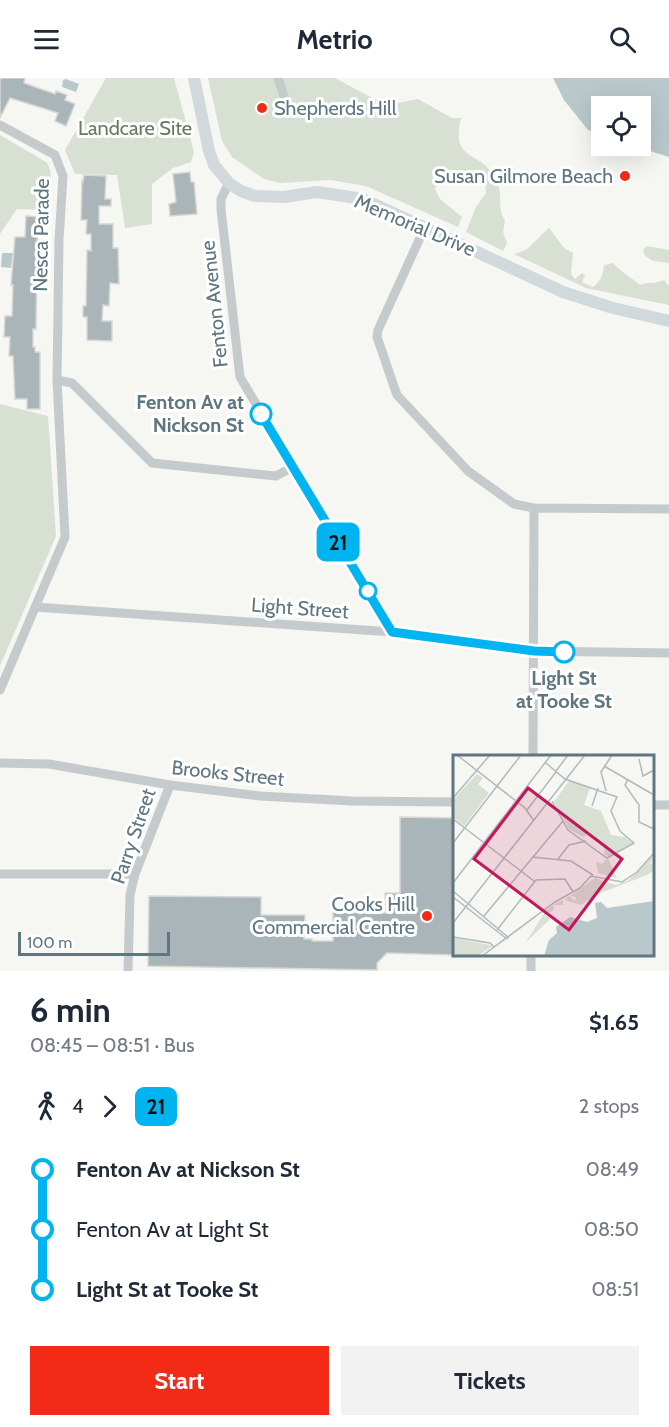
<!DOCTYPE html>
<html lang="en">
<head>
<meta charset="utf-8">
<style>
	body { margin:0; font-family:Cabin,sans-serif; background:#f2f2f3; color:#1f2937; height:100vh; display:flex; flex-direction:column; font-size:22px; white-space:nowrap }
	* { box-sizing:border-box; margin:0 }
	p { font-size:20px; color:#747a83 }
	.icon { flex:none; width:33px; height:33px; fill:none; stroke:currentColor; stroke-width:2; stroke-linecap:round; stroke-linejoin:round }
	.map { position:relative; height:893px; overflow:hidden }
	.panel { display:flex; flex-direction:column; background:#fff; flex:1 }
	.panel>* { flex:none }
	.badge { padding:0 12px; border-radius:9px; font-size:21px; line-height:39px }
	.tools { position:absolute; left:591px; top:18px; display:grid; gap:12px }
	.tools a { display:grid; place-items:center; width:60px; height:60px; border-radius:0px; background:#fff; box-shadow:0 6px 24px #0002; font-size:30px }
	.scale { position:absolute; left:18px; bottom:15px; width:152px; box-sizing:border-box; padding-left:6px; border:3px solid #5e7680; border-top:0; font-size:16px; line-height:21px; white-space:nowrap; color:#5e7680; -webkit-text-stroke:4px #fff; paint-order:stroke }
	.map>.badge { position:absolute; translate:-50% -50%; box-shadow:0 0 0 3px #fff }
	.legs { display:flex; align-items:center; gap:9px; height:66px; padding:0 30px; font-size:20px }
	.legs p { margin-inline-start:auto }
	.overview { display:flex; align-items:center; justify-content:space-between; height:102px; padding:0 30px }
	h1 { font-size:33px; font-weight:700; line-height:45px }
	.primary-button { display:flex; gap:12px; margin-top:auto; padding:12px 30px }
	.primary-button a { flex:1; height:69px; border-radius:0px; background:#f32b16; color:#fff; font-size:24px; font-weight:700; line-height:69px; text-align:center }
	.primary-button a+a { background:#f2f2f3; color:#1f2937 }
	ul { padding:0 30px; list-style:none }
	li { display:flex; align-items:center; gap:21px; height:60px; font-size:22px }
	li i { display:grid; place-items:center; width:9px; height:100%; margin:0 8px; background:currentColor }
	li i::after { content:''; width:15px; height:15px; margin:-8px; border:4px solid; border-radius:50%; background:#fff }
	li p { margin-inline-start:auto }
	li:first-child i { background:linear-gradient(#0000 50%,currentColor 0) }
	li:last-child i { background:linear-gradient(currentColor 50%,#0000 0) }
	header { display:flex; justify-content:space-between; align-items:center; height:78px; padding:0 30px; background:#fff; font-size:27px; font-weight:700 }
	.map>svg:first-child { display:block }
</style>
</head>
<body>
<header><svg class="icon" aria-label="menu" viewBox="0 0 24 24"><path d="M4 6h16M4 12h16M4 18h16"/></svg>Metrio<svg class="icon" aria-label="search" viewBox="0 0 24 24"><circle cx="10" cy="10" r="6"/><path d="M15 15l6 6"/></svg></header>
<div class="map">
<svg width="669" height="893" viewBox="0 0 669 893">
	<rect width="100%" height="100%" fill="#f6f6f2"/>
	<path fill="#d8dfd3" d="M106,0H174L194,74L191,84L173,90L152,106V146L125,150L117,97L75,96L65,72Z
		M208,0H335L374,21L398,25L418,21L452,40H461C459,48 457,61 461,68C467,79 480,81 487,89C491,93 494,100 497,105C503,116 497,131 505,142L503,154L507,165L503,173L466,154L476,129L486,115L485,107L463,93L440,101L435,111L440,121L462,139L458,149L366,108L330,102L280,105L264,101L232,79L222,63Z
		M0,57L46,84C55,93 49,119 49,132L17,131L0,156Z
		M549,150L564,170L573,175L571,196L575,201L582,195L585,197L582,204L593,209C601,203 603,198 604,187L613,185C621,194 631,199 640,207C650,203 653,207 664,202L669,208V227L586,210L514,176L526,172Z
		M647,168L669,172V185L653,183L645,178L643,172Z
		M0,326L48,338L56,458L0,588Z"/>
	<path fill="#b9c9cb" d="M553,0H669V79L634,68H640V28H602L601,57L588,52L564,22Z
		M66,1L79,6L76,14L62,9L63,2Z
		M2,175H13L11,190L1,189Z"/>
	<path fill="#a9b5b8" stroke="#d8d7d5" stroke-width="1.5" d="M3,0H25L24,5L55,16L56,13L67,17L65,22L75,26L66,48L55,43L58,35L10,20L0,40V1Z
		M190,94L191,104H194L197,136L170,138L169,126L176,124L173,96Z
		M84,97L106,98L105,121H111V128H99V146H113V170H118L119,206L110,205L109,228L103,227L102,243H112V263L87,262V239H83V228H86L87,172L91,173V156H86L87,142H81L82,103L83,104Z
		M26,138L39,139L36,180L37,181L36,251H33V269H35V274H40V331H27V321H15L13,278H9L10,259H4L5,238H12L13,207H11L15,159H25Z
		M400,739L454,740V877L387,875L377,885V892L148,888L149,818L261,819V837H305L304,861H312V863H333V834L386,835L385,815H400Z"/>
	<g fill="none" stroke-linecap="round" stroke-linejoin="round">
		<path stroke="#c5cacc" stroke-width="9" d="M278,0L285,21
			M0,47L55,77L63,98L59,162L57,302L65,459L0,612
			M229,105L221,121V131L240,299L392,554
			M425,149L378,252L377,259L397,317L468,393L514,426L534,430L669,431
			M57,302L72,305L152,385L276,398L293,389
			M35,529L392,554L534,573L669,575
			M533,678L534,430
			M0,685L49,686L170,707L260,718L352,723L454,724
			M652,727H669
			M0,796H135
			M128,893L130,817L135,796L170,707
			M531,893V876"/>
		<path stroke="#d2d9dc" stroke-width="12" d="M194,0L209,73L214,87L229,105L241,113L255,118L284,119L317,114L363,121L563,214L613,230L669,243"/>
	</g>
	<g fill="none" stroke-linecap="round" stroke-linejoin="round">
		<g stroke="#fff" stroke-width="14">
			<path id="line-1" d="M261,336L392,554L534,573L564,574"/>
		</g>
		<use href="#line-1" stroke="#00b5ef" stroke-width="9"/>
	</g>
	<g fill="#f32b16" stroke="#fff" stroke-width="2">
		<circle cx="262" cy="30" r="6"/>
		<circle cx="625" cy="98" r="6"/>
		<circle cx="427" cy="838" r="6"/>
	</g>
	<g fill="#fff" stroke="#00b5ef" stroke-width="3">
		<circle cx="261" cy="336" r="10"/>
		<circle cx="368" cy="513" r="8"/>
		<circle cx="564" cy="574" r="10"/>
	</g>
	<g text-anchor="middle" stroke-width="6" stroke-linejoin="round" paint-order="stroke">
		<g font-size="20" fill="#5e7680" stroke="#fff" text-anchor="end">
			<text x="274" y="37" text-anchor="start">Shepherds Hill</text>
			<text x="613" y="105">Susan Gilmore Beach</text>
			<text x="415" y="833">Cooks Hill<tspan x="415" dy="23">Commercial Centre</tspan></text>
		</g>
		<g font-size="20" fill="#66785e" stroke="#fff">
			<text x="135" y="57">Landcare Site</text>
		</g>
		<g font-size="20" fill="#5e7680" stroke="#fff">
			<text transform="translate(415 147) rotate(23)" y="7">Memorial Drive</text>
			<text transform="translate(41 157) rotate(-89)" y="7">Nesca Parade</text>
			<text transform="translate(214 226) rotate(-96)" y="7">Fenton Avenue</text>
			<text transform="translate(300 530) rotate(4)" y="7">Light Street</text>
			<text transform="translate(228 695) rotate(6)" y="7">Brooks Street</text>
			<text transform="translate(133 758) rotate(-71)" y="7">Parry Street</text>
		</g>
		<g font-size="20" font-weight="bold" fill="#5e7680" stroke="#fff" text-anchor="end">
			<text x="244" y="331">Fenton Av at<tspan x="244" dy="23">Nickson St</tspan></text>
			<text x="564" y="607" text-anchor="middle">Light St<tspan x="564" dy="23">at Tooke St</tspan></text>
		</g>
	</g>
	<g transform="translate(453 677)">
		<rect width="201" height="201" fill="#f6f6f2"/>
		<path d="M24,19L30,23L25,29L36,38L11,71L0,62V45ZM116,26L137,32L131,50L148,56L158,80L172,82L180,88L156,102L151,99L152,90L137,77L130,82L116,74L101,47ZM201,99L197,109L201,108V115L194,120L142,140L128,150L111,145L116,141L122,146L123,142L117,141L142,123L163,130L176,125ZM153,104L156,105L164,123L145,118L143,106L149,109ZM110,145V150H100L101,154L90,163L100,159L97,164L73,187L92,157L100,150ZM0,183L37,190L39,191L25,201H0Z" fill="#d8dfd3"/>
		<path d="M201,146V201H91L96,185L104,178L103,172L117,162L134,167L144,163L142,148L148,147L154,153Z" fill="#b9c9cb"/>
		<path fill="none" stroke="#b0bbbd" stroke-width="1.5" d="M4,0L72,53L81,66M186,4L190,21L201,15M93,8L112,24L164,42L158,56L167,76L181,88L154,103L115,75L99,46M151,11L201,40M103,16L115,0M175,24L172,30L186,50V67L201,74M153,36L148,17L159,0M0,43L37,0M139,51L145,33M74,55L103,17M0,64L81,126M0,88L68,0M79,102L118,106L140,120M105,104L116,90L133,86M0,128L98,0M0,136L56,183M0,142L54,184M31,161L110,66M0,168L132,0M44,175L83,125L112,124L120,137M0,182L37,188L41,192M29,201L102,147L127,133L138,121L169,127L184,117L201,98"/>
		<path fill="#c2185b" fill-opacity="0.15" stroke="#c2185b" stroke-width="3" d="M75,33L169,104L116,175L21,104Z"/>
		<rect width="201" height="201" fill="none" stroke="#5e7680" stroke-width="3"/>
	</g>
</svg>
<div class="tools">
<a><svg class="icon" aria-label="locate" viewBox="0 0 24 24"><circle cx="12" cy="12" r="6"/><path d="M12 2v4M12 18v4M2 12h4M18 12h4"/></svg></a>
</div>
<div class="scale">100 m</div>
<b class="badge" style="left:338px;top:464px;background:#00b5ef;color:#111">21</b>
</div>
<section class="panel">
<div class="overview"><div><h1>6 min</h1><p>08:45 – 08:51 · Bus</p></div><b>$1.65</b></div>
<div class="legs"><svg class="icon" aria-label="walk" viewBox="0 0 24 24"><circle cx="13" cy="4" r="2"/><path d="M13 8l-2 6 4 7M11 14l-3 7M7 12l3-4h3l4 4"/></svg>4<svg class="icon" aria-label="forward" viewBox="0 0 24 24"><path d="M9 5l7 7-7 7"/></svg><b class="badge" style="background:#00b5ef;color:#111">21</b><p>2 stops</p></div>
<ul>
<li><i style="color:#00b5ef"></i><b>Fenton Av at Nickson St</b><p>08:49</p></li>
<li><i style="color:#00b5ef"></i><span>Fenton Av at Light St</span><p>08:50</p></li>
<li><i style="color:#00b5ef"></i><b>Light St at Tooke St</b><p>08:51</p></li>
</ul>
<div class="primary-button"><a>Start</a><a>Tickets</a></div>
</section>
</body>
</html>
